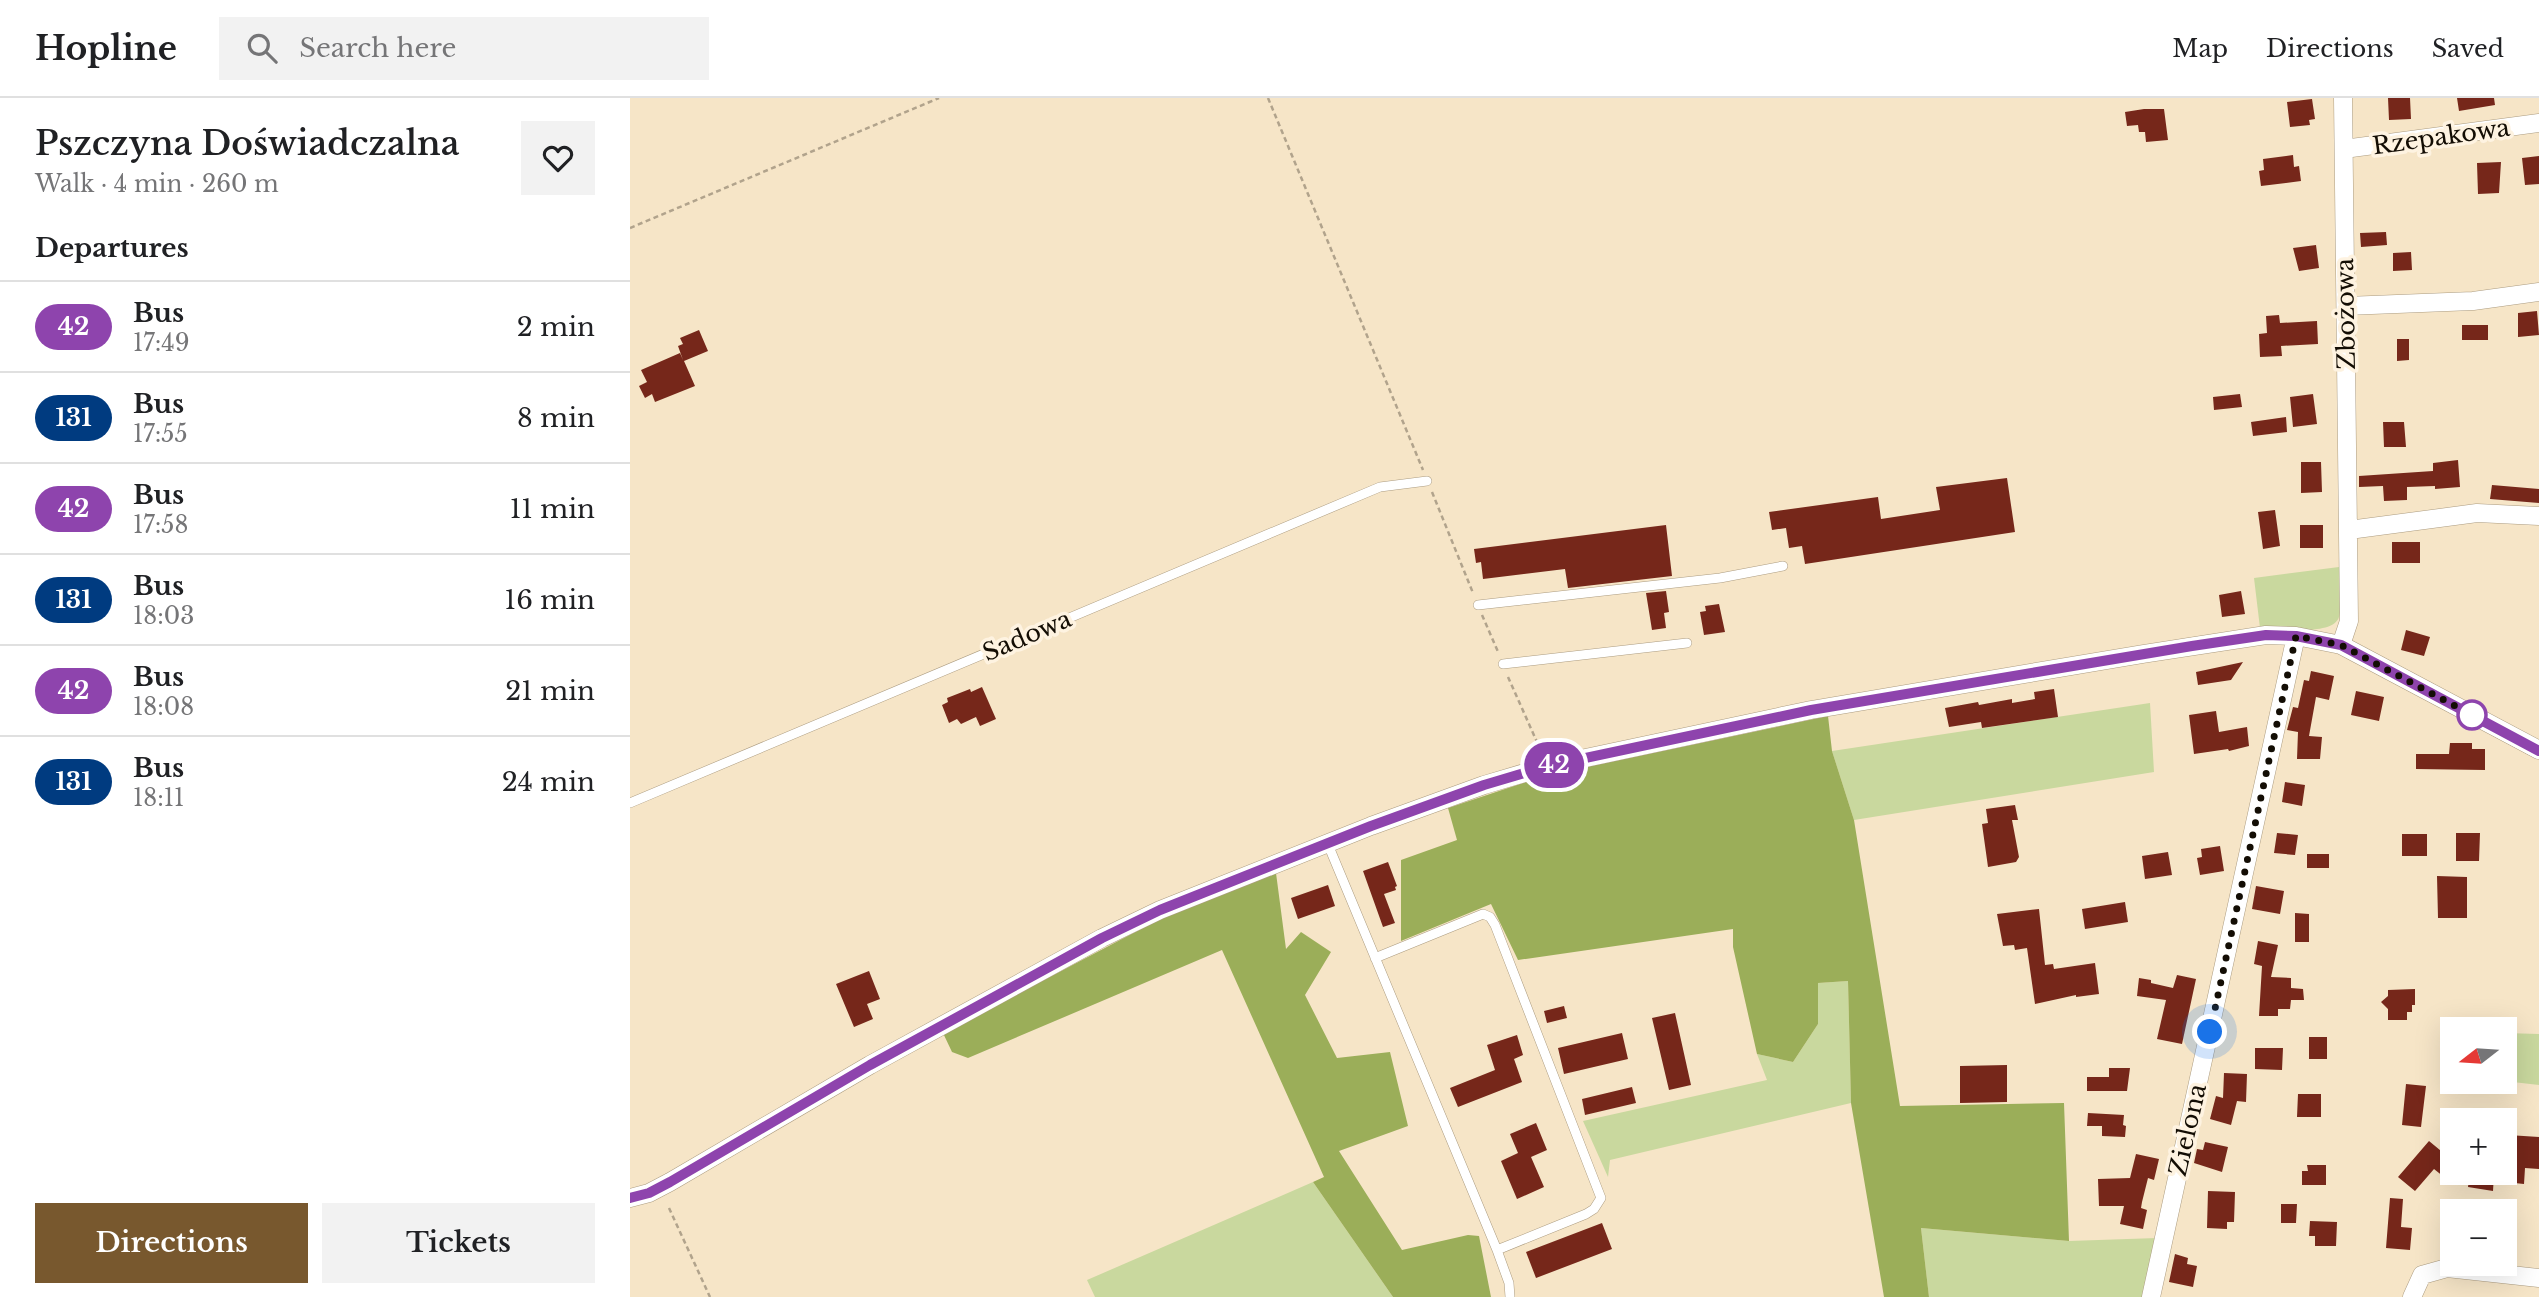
<!DOCTYPE html>
<html lang="en">
<head>
<meta charset="utf-8">
<style>
	body { margin:0; font-family:"Libre Baskerville",serif; background:#f2f2f2; color:#202124; height:100vh; display:flex; flex-direction:column; font-size:26px; white-space:nowrap }
	* { box-sizing:border-box; margin:0 }
	p { font-size:23px; color:#757577 }
	.icon { flex:none; width:38px; height:38px; fill:none; stroke:currentColor; stroke-width:2; stroke-linecap:round; stroke-linejoin:round }
	.map { position:relative; flex:1; overflow:hidden }
	.side { display:flex; flex-direction:column; background:#fff; width:630px }
	.side>* { flex:none }
	.badge { padding:0 14px; border-radius:23px; font-size:24px; line-height:46px }
	.needle { width:46px; rotate:253deg }
	.controls { position:absolute; left:1810px; top:919px; display:grid; gap:14px }
	.controls a { display:grid; place-items:center; width:77px; height:77px; border-radius:0px; background:#fff; box-shadow:0 7px 28px #0002; font-size:35px }
	.you { position:absolute; width:35px; height:35px; margin:-18px; border:5px solid #fff; border-radius:50%; background:#1a73e8; box-shadow:0 0 0 10px #1a73e833 }
	.map>.badge { position:absolute; translate:-50% -50%; box-shadow:0 0 0 4px #fff }
	h2 { padding:0 35px; font-size:26px; line-height:63px }
	.round { display:grid; place-items:center; flex:none; width:74px; height:74px; border-radius:0px; background:#f2f2f2 }
	.summary { display:flex; align-items:center; justify-content:space-between; height:119px; padding:0 35px }
	h1 { font-size:33px; font-weight:600; line-height:52px }
	.cta { display:flex; gap:14px; margin-top:auto; padding:14px 35px }
	.cta a { flex:1; height:80px; border-radius:0px; background:#78582e; color:#fff; font-size:28px; font-weight:600; line-height:80px; text-align:center }
	.cta a+a { background:#f2f2f2; color:#202124 }
	ul { padding:0; list-style:none }
	li { display:flex; align-items:center; gap:21px; height:91px; padding:0 35px; border-top:2px solid #e0e0e0 }
	li div { flex:1 }
	li b { display:block; font-size:26px }
	li em { font-style:normal }
	li .badge { min-width:77px; font-weight:700; text-align:center }
	header { display:flex; align-items:center; gap:42px; box-sizing:border-box; height:98px; padding:0 35px; background:#fff; border-bottom:2px solid #e0e0e0 }
	header strong { font-size:33px }
	nav { display:flex; gap:38px; margin-inline-start:auto; font-size:24px }
	.search { width:490px; height:63px; background:#f2f2f2; display:flex; align-items:center; gap:18px; box-sizing:border-box; padding:0 24px; border-radius:0px; color:#757577; font-size:26px }
	main { display:flex; flex:1; min-height:0 }
	.map>svg:first-child { display:block }
</style>
</head>
<body>
<header>
<strong>Hopline</strong>
<div class="search"><svg class="icon" aria-label="search" viewBox="0 0 24 24"><circle cx="10" cy="10" r="6"/><path d="M15 15l6 6"/></svg>Search here</div>
<nav><a>Map</a><a>Directions</a><a>Saved</a></nav>
</header>
<main>
<section class="side">
<div class="summary"><div><h1>Pszczyna Doświadczalna</h1><p>Walk · 4 min · 260 m</p></div><a class="round"><svg class="icon" aria-label="heart" viewBox="0 0 24 24"><path d="M12 20l-8-8c-3-5 5-10 8-4 3-6 11-1 8 4z"/></svg></a></div>
<h2>Departures</h2>
<ul>
<li><span class="badge" style="background:#8e44ad;color:#fff">42</span><div><b>Bus</b><p>17:49</p></div><em>2 min</em></li>
<li><span class="badge" style="background:#003b80;color:#fff">131</span><div><b>Bus</b><p>17:55</p></div><em>8 min</em></li>
<li><span class="badge" style="background:#8e44ad;color:#fff">42</span><div><b>Bus</b><p>17:58</p></div><em>11 min</em></li>
<li><span class="badge" style="background:#003b80;color:#fff">131</span><div><b>Bus</b><p>18:03</p></div><em>16 min</em></li>
<li><span class="badge" style="background:#8e44ad;color:#fff">42</span><div><b>Bus</b><p>18:08</p></div><em>21 min</em></li>
<li><span class="badge" style="background:#003b80;color:#fff">131</span><div><b>Bus</b><p>18:11</p></div><em>24 min</em></li>
</ul>
<div class="cta"><a>Directions</a><a>Tickets</a></div>
</section>
<div class="map">
<svg width="1909" height="1199" viewBox="0 0 1909 1199">
	<rect width="100%" height="100%" fill="#f6e5c7"/>
	<path fill="#c9d89e" d="M1709,469C1709,484 1713,505 1709,519C1703,539 1647,530 1630,530L1624,480Z
		M1520,605L1524,674L1224,722L1202,653Z
		M1218,883L1221,1005L980,1062L978,1079L953,1023L1137,982L1127,956L1163,964L1188,926V885Z
		M1874,935L1909,936V987L1874,983Z
		M683,1084L763,1199H465L457,1182Z
		M1291,1130L1439,1143L1527,1140L1514,1199H1299Z"/>
	<path fill="#9bae59" d="M1198,618L1202,653L1224,722L1270,1008L1434,1005L1439,1143L1291,1130L1299,1199H1254L1221,1005L1218,883L1188,885V926L1163,964L1127,956L1103,849V831L888,862L861,806L771,843V762L827,742L818,710L914,678Z
		M646,775L656,851L671,834L701,854L675,897L707,960L760,954L778,1028L709,1053L772,1152L838,1137L849,1138L861,1199H763L683,1084L694,1079L592,852L338,960L322,954L313,935L530,821Z"/>
	<path fill="#76271a" d="M1758,0H1780L1781,21L1759,22Z
		M1827,0H1864L1865,7L1829,13Z
		M1682,1L1685,21L1679,22L1680,27L1660,29L1657,4Z
		M1514,11H1534L1538,42L1516,44L1515,34H1509L1508,27L1497,28L1495,14Z
		M1663,57L1664,69L1669,68L1671,83L1631,88L1629,73L1634,72L1633,61Z
		M1909,58V86L1895,87L1892,60Z
		M1871,64L1869,95L1848,96L1847,65Z
		M1756,134L1757,147L1731,149L1730,135Z
		M1686,147L1689,170L1669,173L1663,150Z
		M1781,154L1782,172L1763,173V155Z
		M1907,213L1909,237L1888,239V215Z
		M1649,217L1650,225L1687,223L1688,246L1651,248L1652,258L1630,259L1629,236L1637,235L1636,218Z
		M1832,227H1858V242H1832Z
		M69,232L78,253L54,263L65,288L25,304L22,296L15,300L9,288L17,284L11,272L50,255L53,262L48,248L53,246L50,240Z
		M1767,241H1779V262L1767,263Z
		M1610,296L1612,309L1584,312L1583,299Z
		M1683,296L1687,326L1663,329L1660,299Z
		M1656,319L1657,334L1623,338L1621,324Z
		M1753,324H1774L1776,349H1754Z
		M1828,362L1830,389L1805,391V388L1777,389V402L1754,403L1753,388L1729,389V378L1803,373V365Z
		M1671,364H1691L1692,394L1671,395Z
		M1377,380L1385,434L1175,466L1172,448L1159,450L1156,430L1142,432L1139,414L1248,399L1251,421L1310,412L1306,389Z
		M1862,387L1909,391V405L1860,401Z
		M1645,412L1650,448L1633,451L1628,414Z
		M1036,427L1042,478L938,490L935,471L853,481L851,464L846,465L844,451Z
		M1670,427H1693V450H1670Z
		M1762,444H1790V465H1762Z
		M1036,493L1039,514L1034,515L1036,530L1022,532L1016,495Z
		M1611,493L1615,516L1592,519L1589,497Z
		M1089,506L1095,534L1074,537L1070,514L1076,513L1075,508Z
		M1776,532L1800,539L1794,558L1771,552Z
		M1613,564L1601,582L1568,587L1566,574Z
		M1681,573L1704,578L1699,602L1686,599L1679,638L1692,639L1690,661H1667L1668,634L1657,632L1663,609L1668,610L1674,582L1679,583Z
		M352,589L366,621L350,628L346,619L331,626L327,621L319,625L312,607L318,604L317,600L340,591L341,594Z
		M1424,591L1428,619L1352,630L1351,624L1319,629L1315,610L1348,604L1349,607L1382,601V605L1405,601L1404,594Z
		M1726,593L1754,599L1749,623L1721,617Z
		M1586,613L1589,634L1617,629L1619,648L1599,653L1598,651L1564,656L1559,617Z
		M1820,645H1842V651H1855V672L1786,671V656H1819Z
		M1655,684L1675,687L1672,708L1652,704Z
		M1385,707L1388,722H1382L1389,759L1386,764L1358,769L1352,726L1358,725L1356,711Z
		M1647,735L1668,737L1665,757L1644,755Z
		M1826,735H1850L1849,763H1826Z
		M1772,736H1797V758H1772Z
		M1590,748L1594,773L1570,777L1567,760L1572,759L1571,751Z
		M1538,754L1542,777L1515,781L1512,758Z
		M1677,756H1699V770H1677Z
		M758,764L767,788L765,789L766,792L754,796L765,825L753,829L733,773Z
		M1807,778L1837,779V820H1808Z
		M698,787L705,808L668,821L661,800Z
		M1626,788L1654,793L1650,816L1622,811Z
		M1495,804L1498,824L1455,831L1452,811Z
		M1409,811L1415,867L1423,866L1424,871L1465,865L1469,896L1446,899V897L1405,906L1397,850L1385,852L1384,847L1373,848L1367,816Z
		M1665,815L1679,816V844H1665Z
		M1628,843L1648,847L1641,879L1661,880V890L1673,891L1674,902H1661L1660,911H1648V918H1629L1632,868L1624,866Z
		M239,873L250,901L237,906L243,921L224,929L206,886Z
		M1547,877L1566,881L1552,946L1527,941L1536,902L1507,898L1509,880L1521,882V885L1543,890Z
		M1785,891V907H1782V914H1777V922H1758V911L1751,904L1758,898V892Z
		M934,908L937,920L917,925L914,913Z
		M1045,915L1061,987L1039,992L1022,920Z
		M992,935L998,961L934,976L928,950Z
		M887,937L893,957L884,961L892,984L828,1009L820,990L865,972L857,947Z
		M1679,939H1697V961H1679Z
		M1625,950H1653L1652,972L1625,971Z
		M1377,967V1004L1330,1005V968Z
		M1479,970H1500L1497,993H1457V979H1479Z
		M1594,975L1617,976L1616,1004L1607,1003L1601,1027L1580,1021L1586,998L1593,1000Z
		M1776,986L1796,988L1791,1029L1772,1027Z
		M1002,989L1006,1005L955,1017L952,1001Z
		M1668,996H1691V1019H1667Z
		M1458,1015L1494,1017L1493,1027L1496,1028L1495,1039L1472,1038V1028H1457Z
		M906,1025L917,1052L901,1059L914,1089L887,1101L871,1063L888,1055L880,1036Z
		M1878,1037L1909,1039V1071L1895,1070L1894,1086L1875,1084Z
		M1799,1043L1822,1062V1070L1814,1079L1804,1071L1785,1093L1768,1079Z
		M1575,1044L1598,1049L1592,1074L1564,1065L1567,1051L1573,1052Z
		M1506,1056L1529,1061L1524,1082L1518,1080L1512,1104L1511,1110L1517,1112L1513,1131L1490,1126L1494,1108H1469L1468,1081L1500,1080Z
		M1677,1067H1696V1087H1672V1073H1678Z
		M1840,1074L1864,1076L1863,1093L1838,1089Z
		M1578,1093L1605,1094L1604,1124H1597V1131L1577,1130Z
		M1760,1100L1773,1101L1771,1129L1782,1130L1780,1152L1756,1150Z
		M1651,1106H1667L1666,1125H1651Z
		M1680,1123L1707,1124L1706,1148H1685V1138H1679Z
		M972,1125L982,1151L906,1180L896,1154Z
		M1545,1156L1558,1160L1557,1166L1567,1168L1563,1189L1539,1184Z"/>
	<g fill="none" stroke-linecap="round" stroke-linejoin="round">
		<g stroke="#ac9c80" stroke-width="10">
			<path id="lane" d="M848,507L1090,480L1153,468
				M873,566L1057,545
				M0,705L750,389L797,383
				M697,744L867,1152L879,1185L880,1199
				M745,860L853,816L860,819L865,827L971,1100L964,1111L956,1116L867,1152"/>
		</g>
		<g stroke="#ac9c80" stroke-width="19">
			<path id="street" d="M1714,51L1909,25
				M1716,208L1843,203L1909,194
				M1719,432L1847,415L1909,418
				M1711,547L1719,523L1713,0
				M0,1100L19,1095L40,1084L240,967L472,840L530,812L741,728L854,687L918,668L1181,612L1513,556L1636,537L1666,538L1711,547L1909,652
				M1521,1199L1666,538
				M1782,1199L1792,1177L1817,1170L1909,1180"/>
		</g>
		<path stroke="#b1a38c" stroke-width="2.5" stroke-dasharray="5 3.5" stroke-linecap="butt" d="M638,0L793,372
			M0,130L309,0
			M802,394L843,495
			M852,517L869,556
			M878,579L911,653
			M39,1110L80,1199"/>
		<use href="#lane" stroke="#fff" stroke-width="9"/>
		<use href="#street" stroke="#fff" stroke-width="18"/>
	</g>
	<g fill="none" stroke-linecap="round" stroke-linejoin="round">
		<g stroke="#fff" stroke-width="16">
			<path id="line" d="M0,1100L19,1095L40,1084L240,967L472,840L530,812L741,728L854,687L918,668L1181,612L1562,548L1636,537L1666,538L1711,547L1909,653"/>
		</g>
		<use href="#line" stroke="#8e44ad" stroke-width="10"/>
		<path stroke="#130d04" stroke-width="7" stroke-dasharray="0 12.6" d="M1580,934L1666,538L1711,547L1842,617"/>
	</g>
	<circle fill="#fff" stroke="#8e44ad" stroke-width="3.5" cx="1842" cy="617" r="14"/>
	<g text-anchor="middle" stroke-width="7" stroke-linejoin="round" paint-order="stroke">
		<g font-size="24" fill="#130d04" stroke="#fef3e1">
			<text transform="translate(1811 39) rotate(-8)" y="8">Rzepakowa</text>
			<text transform="translate(1716 216) rotate(-91)" y="8">Zbożowa</text>
			<text transform="translate(397 538) rotate(-23)" y="8">Sadowa</text>
			<text transform="translate(1558 1032) rotate(-77)" y="8">Zielona</text>
		</g>
	</g>
</svg>
<div class="controls">
<a><svg class="needle" viewBox="-14 -14 28 28"><path d="M0-13l5 13h-10z" fill="#e53935"/><path d="M0 13l5-13h-10z" fill="#757577"/></svg></a>
<a>+</a>
<a>−</a>
</div>
<div class="you" style="left:1580px;top:934px"></div>
<b class="badge" style="left:924px;top:667px;background:#8e44ad;color:#fff">42</b>
</div>
</main>
</body>
</html>
